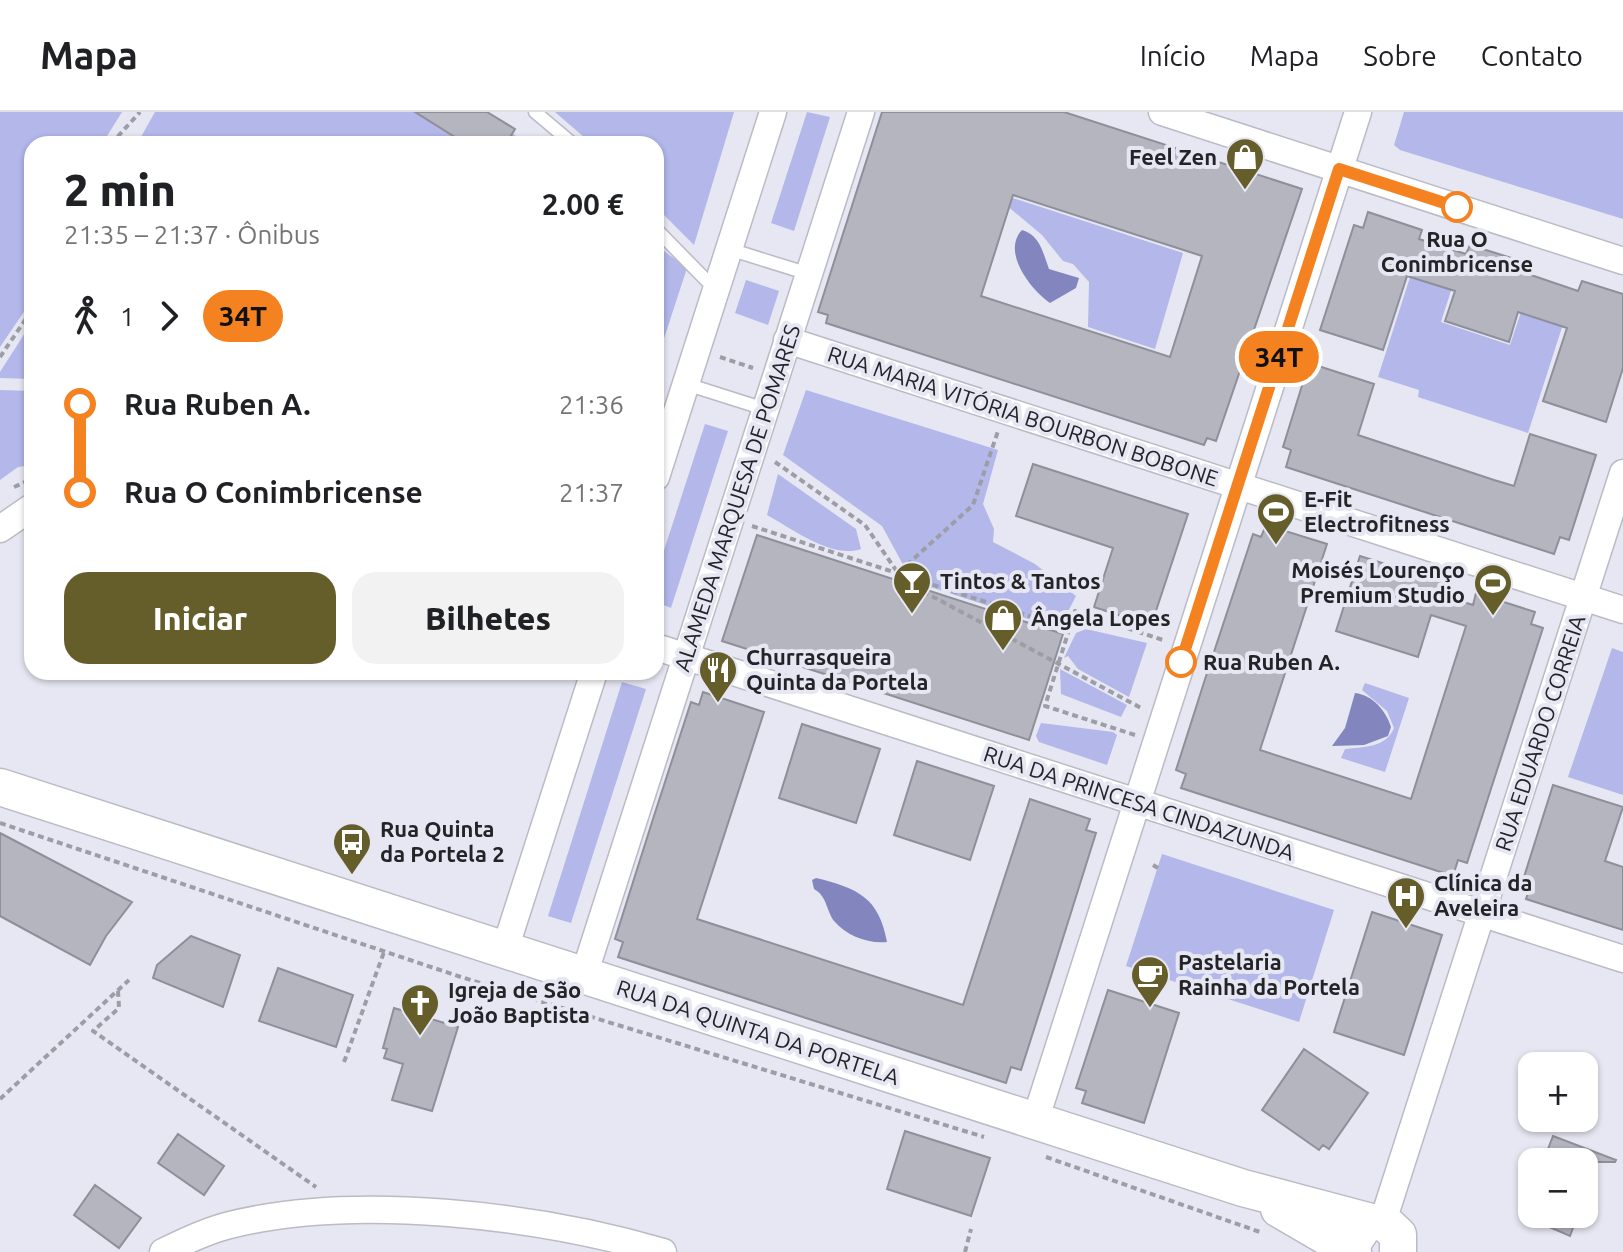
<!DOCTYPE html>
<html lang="pt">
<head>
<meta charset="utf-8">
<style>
	body { margin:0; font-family:Ubuntu,sans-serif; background:#f2f2f2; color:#202124; height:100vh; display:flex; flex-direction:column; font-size:30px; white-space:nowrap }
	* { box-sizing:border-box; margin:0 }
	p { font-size:26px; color:#757577 }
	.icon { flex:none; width:44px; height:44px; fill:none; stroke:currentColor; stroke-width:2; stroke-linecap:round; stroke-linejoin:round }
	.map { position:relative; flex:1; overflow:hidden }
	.side { position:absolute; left:24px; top:24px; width:640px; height:544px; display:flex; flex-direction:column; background:#fff; border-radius:24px; box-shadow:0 2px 6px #0004 }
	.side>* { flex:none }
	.badge { padding:0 16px; border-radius:26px; font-size:28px; line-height:52px }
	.controls { position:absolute; left:1518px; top:940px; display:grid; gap:16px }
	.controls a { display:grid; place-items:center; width:80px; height:80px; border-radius:16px; background:#fff; box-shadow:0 2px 6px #0004; font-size:40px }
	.map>.badge { position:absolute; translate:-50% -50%; box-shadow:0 0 0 4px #fff }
	.legs { display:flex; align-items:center; gap:12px; height:88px; padding:0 40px; font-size:26px }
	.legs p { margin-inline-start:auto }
	.overview { display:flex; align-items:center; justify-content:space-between; height:136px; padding:0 40px }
	h1 { font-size:44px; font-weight:800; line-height:60px }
	.cta { display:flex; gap:16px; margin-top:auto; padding:16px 40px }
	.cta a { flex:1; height:92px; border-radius:24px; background:#655e2b; color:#fff; font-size:32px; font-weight:800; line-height:92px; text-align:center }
	.cta a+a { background:#f2f2f2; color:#202124 }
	ul { padding:0 40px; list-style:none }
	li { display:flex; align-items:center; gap:28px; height:88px; font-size:30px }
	li i { display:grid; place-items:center; width:12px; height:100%; margin:0 10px; background:currentColor }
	li i::after { content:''; width:20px; height:20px; margin:-10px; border:6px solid; border-radius:50%; background:#fff }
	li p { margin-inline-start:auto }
	li:first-child i { background:linear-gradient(#0000 50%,currentColor 0) }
	li:last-child i { background:linear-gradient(currentColor 50%,#0000 0) }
	header { display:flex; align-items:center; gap:48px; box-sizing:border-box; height:112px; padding:0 40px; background:#fff; border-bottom:2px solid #e0e0e0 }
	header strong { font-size:38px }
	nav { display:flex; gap:44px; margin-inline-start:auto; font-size:28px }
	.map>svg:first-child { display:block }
</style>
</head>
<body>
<header>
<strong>Mapa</strong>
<nav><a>Início</a><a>Mapa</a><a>Sobre</a><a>Contato</a></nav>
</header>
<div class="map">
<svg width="1623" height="1140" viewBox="0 0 1623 1140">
	<rect width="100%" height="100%" fill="#e6e7f2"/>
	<path fill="#b3b7ea" d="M0,0H122L102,32H32V188L0,235Z
		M155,0H481L528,32H137Z
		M555,0H734L694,133L656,95V32H592Z
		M807,0L830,5L794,119L771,111Z
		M1404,0H1623V107L1400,38L1394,33Z
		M988,78L1183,141L1155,237L1088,215L1089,170L1073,152L1063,149L1042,123Z
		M1421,131L1462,144L1441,210L1510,233L1532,167L1573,181L1528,321L1418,285L1419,278L1378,265Z
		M656,133L687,156L656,251Z
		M746,168L779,179L768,213L735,201Z
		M32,210V267L0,266V260Z
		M0,278L32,279V353L18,355L0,368Z
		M806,278L998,338L983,392L994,417L993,430L1035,452L1076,484L1059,517L912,469L882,414L783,343Z
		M705,312L728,319L671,496L656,490V463Z
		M778,362L856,417L861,437C831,447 793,417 767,403Z
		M1086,517L1147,531L1129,585L1078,557L1068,544L1064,546L1076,521Z
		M1612,536L1623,540V683L1568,665Z
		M1060,557L1127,593L1121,605L1061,582Z
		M622,570L646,577L571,811L548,804Z
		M1365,571L1409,586L1385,660L1341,646L1345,637C1363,635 1386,636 1394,616L1387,599L1362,578Z
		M1041,611L1113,620L1117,623L1107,653L1039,630L1036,624Z
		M1162,742L1334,798L1299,910L1126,854Z"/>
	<path fill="#8386be" d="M1022,118C1040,123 1043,141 1049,157L1079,166L1076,176L1050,191C1031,178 1001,140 1022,118Z
		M1355,581C1373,583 1386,599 1391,615L1388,624L1364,633L1332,634L1345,616Z
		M816,766C857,776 879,785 887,830C868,832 847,824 834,809C826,798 827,784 814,777L812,768Z"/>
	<path fill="#b4b5bf" stroke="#8e8f99" stroke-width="2" fill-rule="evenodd" d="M415,0H487L515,17L506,32H466Z
		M882,0H1064L1302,77L1216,329L1207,326L1204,333L826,211L828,203L818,200ZM1013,83L1202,144L1170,245L981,184Z
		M1368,100L1422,118L1419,127L1466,142L1470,133L1534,153L1531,163L1578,179L1582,169L1623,182V256L1606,310L1543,289L1567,216L1518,200L1509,230L1445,209L1455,179L1407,164L1383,238L1320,218L1354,113L1363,116Z
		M1309,251L1374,272L1358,323L1494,368L1514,374L1530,322L1596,343L1569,428L1560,425L1554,442L1286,355L1291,338L1283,335Z
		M1033,352L1188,402L1151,514L1094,495L1113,436L1016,404Z
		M1266,413L1327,432L1260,638L1411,687L1466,514L1431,503L1418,545L1336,519L1360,444L1442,470L1438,482L1473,493L1476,481L1535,500L1531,512L1543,516L1467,751L1458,748L1453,764L1181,676L1186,662L1176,658L1207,561L1253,422L1261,425Z
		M757,423L1063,522L1029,628L722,529Z
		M703,580L764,600L697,807L963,893L1030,687L1090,707L1086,718L1096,721L1052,861L1021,958L1011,955L1006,971L618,845L623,830L615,827L653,707L691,590L699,593Z
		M802,612L880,637L856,711L779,686Z
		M917,649L994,674L970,748L894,723Z
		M1553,673L1623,695L1605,749L1623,755V818L1526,787L1531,771L1523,768Z
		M0,721L132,790L106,824L90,853L0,804Z
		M1372,800L1442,823L1404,943L1334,920Z
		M191,824L240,843L223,895L153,866L157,853Z
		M278,856L353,883L336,935L259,909Z
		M1108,878L1179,901L1144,1011L1082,991L1086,979L1076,976Z
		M394,896L458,915L432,999L392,988L403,952L384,946L387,937L383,936Z
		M1304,937L1368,981L1329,1037L1323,1033L1319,1038L1262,998Z
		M905,1019L990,1046L971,1104L887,1077Z
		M178,1022L224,1054L204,1083L158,1051Z
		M1553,1024L1616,1048L1615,1050H1543Z
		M95,1073L141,1106L119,1136L74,1103Z
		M1519,1102H1578L1570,1124Z"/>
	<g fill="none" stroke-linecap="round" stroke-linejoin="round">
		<g stroke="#babbc5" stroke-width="15">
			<path id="lane" d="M535,0L573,32
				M656,117L707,169L718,173
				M729,137L809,162
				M686,272L765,297"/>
		</g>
		<g stroke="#babbc5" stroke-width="29">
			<path id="street" d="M1162,0L1623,149
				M787,228L1623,498
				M656,365L773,0
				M0,417L32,395
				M656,535L1623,847
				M505,837L594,560
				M584,863L861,0
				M1035,1009L1358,0
				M1383,1109L1623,361
				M163,1140C183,1130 204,1120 226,1114C353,1081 538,1103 663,1140"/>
		</g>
		<g stroke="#babbc5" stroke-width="39">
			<path id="secondary" d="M0,675L1243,1076L1371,1110
				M1279,1097L1353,1140
				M1356,1126L1365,1112L1383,1109L1398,1123V1140"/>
		</g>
		<path stroke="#9c9da5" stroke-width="4" stroke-dasharray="6 4" stroke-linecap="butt" d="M111,32L140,0
			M0,245L32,198
			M720,245L753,256
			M775,350L865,413L898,461L973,393L998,319
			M14,375L32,367
			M752,414L1069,517
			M899,462L913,474L1143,597
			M1135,623L1045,594L1075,499L1163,528
			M0,711L461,865L984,1025
			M1153,753L1158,756
			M118,879L119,896L93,919L316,1075
			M344,950L384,840
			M0,987L129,868
			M1046,1045L1260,1120
			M965,1140L971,1117"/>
		<use href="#lane" stroke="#fff" stroke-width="12"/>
		<use href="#street" stroke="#fff" stroke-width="26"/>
		<use href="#secondary" stroke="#fff" stroke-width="36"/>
	</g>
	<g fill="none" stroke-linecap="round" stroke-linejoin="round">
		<g stroke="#fff" stroke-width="18">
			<path id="line-1" d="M1181,550L1339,57L1457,95"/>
		</g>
		<use href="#line-1" stroke="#f58220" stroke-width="12"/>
	</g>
	<defs>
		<g id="shop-pin" transform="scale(2)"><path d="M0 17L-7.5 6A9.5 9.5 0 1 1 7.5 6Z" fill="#655e2b" stroke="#e6e7f2"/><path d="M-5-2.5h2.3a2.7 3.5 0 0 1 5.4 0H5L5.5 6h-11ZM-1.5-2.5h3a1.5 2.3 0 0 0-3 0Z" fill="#fff"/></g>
		<g id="stadium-pin" transform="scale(2)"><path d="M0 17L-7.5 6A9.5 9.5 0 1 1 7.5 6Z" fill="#655e2b" stroke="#e6e7f2"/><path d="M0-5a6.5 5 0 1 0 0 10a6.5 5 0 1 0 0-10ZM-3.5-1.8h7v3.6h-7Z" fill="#fff"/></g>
		<g id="bar-pin" transform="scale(2)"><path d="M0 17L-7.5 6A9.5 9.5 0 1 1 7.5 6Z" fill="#655e2b" stroke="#e6e7f2"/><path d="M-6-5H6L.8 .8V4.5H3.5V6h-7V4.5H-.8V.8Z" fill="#fff"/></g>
		<g id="restaurant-pin" transform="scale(2)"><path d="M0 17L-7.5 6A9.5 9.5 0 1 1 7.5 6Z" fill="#655e2b" stroke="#e6e7f2"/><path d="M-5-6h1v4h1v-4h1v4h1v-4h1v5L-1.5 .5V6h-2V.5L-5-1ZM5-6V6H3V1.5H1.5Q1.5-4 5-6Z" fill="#fff"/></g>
		<g id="bus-pin" transform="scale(2)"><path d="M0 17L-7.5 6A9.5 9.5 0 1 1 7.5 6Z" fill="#655e2b" stroke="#e6e7f2"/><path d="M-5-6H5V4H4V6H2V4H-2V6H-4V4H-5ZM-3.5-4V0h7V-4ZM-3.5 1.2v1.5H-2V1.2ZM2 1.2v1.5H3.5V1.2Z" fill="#fff"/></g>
		<g id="hospital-pin" transform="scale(2)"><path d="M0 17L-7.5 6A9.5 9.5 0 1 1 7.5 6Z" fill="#655e2b" stroke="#e6e7f2"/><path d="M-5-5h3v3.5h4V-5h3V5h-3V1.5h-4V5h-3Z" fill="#fff"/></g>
		<g id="cafe-pin" transform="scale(2)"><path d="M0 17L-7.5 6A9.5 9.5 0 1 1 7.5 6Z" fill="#655e2b" stroke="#e6e7f2"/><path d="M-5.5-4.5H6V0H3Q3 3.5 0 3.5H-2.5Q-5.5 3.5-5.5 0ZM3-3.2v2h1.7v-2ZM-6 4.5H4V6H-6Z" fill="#fff"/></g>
		<g id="church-pin" transform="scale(2)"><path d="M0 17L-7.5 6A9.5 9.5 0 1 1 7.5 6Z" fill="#655e2b" stroke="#e6e7f2"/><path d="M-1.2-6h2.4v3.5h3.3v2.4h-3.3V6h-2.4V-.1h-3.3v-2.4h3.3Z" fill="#fff"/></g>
	</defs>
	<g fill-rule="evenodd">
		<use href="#shop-pin" x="1245" y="45"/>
		<use href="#stadium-pin" x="1276" y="400"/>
		<use href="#bar-pin" x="912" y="469"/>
		<use href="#stadium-pin" x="1493" y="471"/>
		<use href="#shop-pin" x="1003" y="506"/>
		<use href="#restaurant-pin" x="718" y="558"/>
		<use href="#bus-pin" x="352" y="730"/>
		<use href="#hospital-pin" x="1406" y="784"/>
		<use href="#cafe-pin" x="1150" y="863"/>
		<use href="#church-pin" x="420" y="891"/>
	</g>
	<g fill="#fff" stroke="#f58220" stroke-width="4">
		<circle cx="1457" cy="95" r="14"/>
		<circle cx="1181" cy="550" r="14"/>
	</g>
	<g text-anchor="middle" stroke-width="8" stroke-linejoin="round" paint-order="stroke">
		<g font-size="22" font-weight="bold" fill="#242428" stroke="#e6e7f2" text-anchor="start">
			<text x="1217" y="53" text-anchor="end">Feel Zen</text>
			<text x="1304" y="395">E-Fit<tspan x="1304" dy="25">Electrofitness</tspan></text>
			<text x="1465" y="466" text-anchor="end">Moisés Lourenço<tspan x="1465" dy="25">Premium Studio</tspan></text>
			<text x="940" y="477">Tintos &amp; Tantos</text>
			<text x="1031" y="514">Ângela Lopes</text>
			<text x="746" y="553">Churrasqueira<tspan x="746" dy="25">Quinta da Portela</tspan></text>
			<text x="380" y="725">Rua Quinta<tspan x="380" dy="25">da Portela 2</tspan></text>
			<text x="1434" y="779">Clínica da<tspan x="1434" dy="25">Aveleira</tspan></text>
			<text x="1178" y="858">Pastelaria<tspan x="1178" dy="25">Rainha da Portela</tspan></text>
			<text x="448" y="886">Igreja de São<tspan x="448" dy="25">João Baptista</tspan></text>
		</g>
		<g font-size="22" font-weight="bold" fill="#242428" stroke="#e6e7f2">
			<text x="1457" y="135">Rua O<tspan x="1457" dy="25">Conimbricense</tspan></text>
			<text x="1203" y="558" text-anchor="start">Rua Ruben A.</text>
		</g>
		<g font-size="22" fill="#242428" stroke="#e6e7f2">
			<text transform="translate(1023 304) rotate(18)" y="8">RUA MARIA VITÓRIA BOURBON BOBONE</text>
			<text transform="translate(737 386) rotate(-72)" y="8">ALAMEDA MARQUESA DE POMARES</text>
			<text transform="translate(1540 621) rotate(-72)" y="8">RUA EDUARDO CORREIA</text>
			<text transform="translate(1139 691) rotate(18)" y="8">RUA DA PRINCESA CINDAZUNDA</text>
			<text transform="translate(758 920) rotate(18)" y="8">RUA DA QUINTA DA PORTELA</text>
		</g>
	</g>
</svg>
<div class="controls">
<a>+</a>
<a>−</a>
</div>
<b class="badge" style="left:1279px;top:245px;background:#f58220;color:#111">34T</b>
<section class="side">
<div class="overview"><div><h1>2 min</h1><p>21:35 – 21:37 · Ônibus</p></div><b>2.00 €</b></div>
<div class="legs"><svg class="icon" aria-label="walk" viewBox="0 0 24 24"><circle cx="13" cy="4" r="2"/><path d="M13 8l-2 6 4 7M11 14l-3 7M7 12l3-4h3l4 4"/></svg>1<svg class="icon" aria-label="forward" viewBox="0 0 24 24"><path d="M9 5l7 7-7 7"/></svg><b class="badge" style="background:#f58220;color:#111">34T</b></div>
<ul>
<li><i style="color:#f58220"></i><b>Rua Ruben A.</b><p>21:36</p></li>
<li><i style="color:#f58220"></i><b>Rua O Conimbricense</b><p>21:37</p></li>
</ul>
<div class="cta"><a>Iniciar</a><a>Bilhetes</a></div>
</section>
</div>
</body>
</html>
